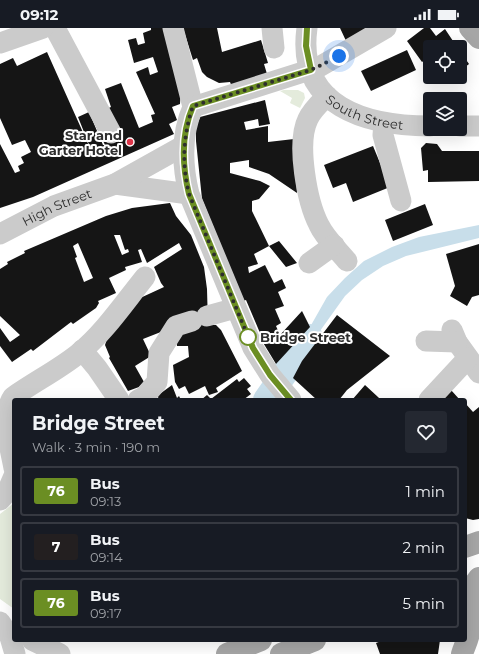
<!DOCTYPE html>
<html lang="en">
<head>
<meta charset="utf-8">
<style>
	body { margin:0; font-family:Montserrat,sans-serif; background:#242831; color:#f1f3f6; height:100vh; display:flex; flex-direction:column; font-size:15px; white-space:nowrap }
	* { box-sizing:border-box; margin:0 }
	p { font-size:13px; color:#9ea1a6 }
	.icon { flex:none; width:22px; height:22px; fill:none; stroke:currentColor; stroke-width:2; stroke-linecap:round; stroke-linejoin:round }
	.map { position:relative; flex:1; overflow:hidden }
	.sheet { position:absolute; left:12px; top:370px; width:455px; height:244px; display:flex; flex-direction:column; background:#171b24; border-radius:4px; box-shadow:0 4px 16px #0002 }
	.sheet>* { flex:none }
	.badge { padding:0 8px; border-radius:3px; font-size:14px; line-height:26px }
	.tools { position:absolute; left:423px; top:12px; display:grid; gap:8px }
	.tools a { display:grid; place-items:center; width:44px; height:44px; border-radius:4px; background:#171b24; box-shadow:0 4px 16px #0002; font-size:20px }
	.you { position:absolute; width:20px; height:20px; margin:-10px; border:3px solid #fff; border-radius:50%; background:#1a73e8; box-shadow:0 0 0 6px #1a73e833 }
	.map>.badge { position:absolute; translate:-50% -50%; box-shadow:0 0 0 2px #fff }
	.round { display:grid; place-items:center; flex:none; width:42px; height:42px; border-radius:4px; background:#242831 }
	.summary { display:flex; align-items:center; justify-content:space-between; height:68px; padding:0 20px }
	h1 { font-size:19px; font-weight:700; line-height:30px }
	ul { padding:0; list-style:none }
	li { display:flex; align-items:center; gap:12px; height:50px; margin:0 8px 6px; padding:0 12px; border:2px solid #363941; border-radius:4px }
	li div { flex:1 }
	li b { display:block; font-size:15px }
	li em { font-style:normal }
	li .badge { min-width:44px; font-weight:700; text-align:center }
	.status { display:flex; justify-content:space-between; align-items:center; height:28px; padding:0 20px; background:#171b24; direction:ltr }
	.status svg { height:11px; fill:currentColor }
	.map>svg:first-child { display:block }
</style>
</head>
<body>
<div class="status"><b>09:12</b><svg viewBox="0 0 49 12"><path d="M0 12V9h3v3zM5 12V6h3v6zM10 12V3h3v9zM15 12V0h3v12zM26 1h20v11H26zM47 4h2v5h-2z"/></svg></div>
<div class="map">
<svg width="479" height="626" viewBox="0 0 479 626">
	<rect width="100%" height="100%" fill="#fff"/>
	<path fill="#e4ebdc" d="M284,62H298L304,65L305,70L300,80L290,75L292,70L280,63Z
		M14,475V581L0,571V486Z"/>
	<path fill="#c8deea" d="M479,197V210L406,228L383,238L362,252L345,268L292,342L283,331L310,299L327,269L345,250L364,233L392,219L419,209Z"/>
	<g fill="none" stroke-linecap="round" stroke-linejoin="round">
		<path stroke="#c8deea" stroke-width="26" d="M266,372L310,309"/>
	</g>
	<path fill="#151515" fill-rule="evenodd" d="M151,0H166L181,61L180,76L172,79L177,92L169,96L174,106L33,169L0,180V116L15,145L20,143L18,138L24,135L21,129L31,124L25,112L12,117L0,90V36L13,30L17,38L47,24L94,129L78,89L89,84L103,117H105L93,92L104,82L111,79L105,61L121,55L139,100L153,94L151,87L155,86L136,44L148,39L150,47L158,44L153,29L134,35L128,12L136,10L138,17L145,15L143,5L151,2Z
		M183,0H217L222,24L261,12L268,35L264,36L267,46L232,59L230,54L219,55L207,49L202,44L197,30L193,32Z
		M340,0H378L347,15Z
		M424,0H430L436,8L445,1L457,19H430V30L429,29L422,34L407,13Z
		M407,22L416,42L371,63L361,43Z
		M460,23L469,36L460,43Z
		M265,72L270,96L259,98L258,91L244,94L246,102L268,98V114L294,111L297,165L269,146L249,139V132L230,135V145L260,153L270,158L259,171L252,173V183L269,218L279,213L297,235L286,239L269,218L254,226L258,236L248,239L249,245L265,237L274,255L282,251L286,260L278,264L284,278L275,281L281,295L276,298L280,307L302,283L310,299L276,336L259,308L260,305L246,272L243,273L202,171L196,113V100L200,89Z
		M426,115L437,116L442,123H479V153L428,154V142L423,143L421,120Z
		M373,118L390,159L353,174L346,155L333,160L324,137Z
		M170,175L176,188L191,207L204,239L207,261L208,297H216L221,302L242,343L216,360L218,364L209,367L205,358L189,366L185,358L179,361L175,354L173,337L189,329L188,318H177L176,308L171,300L143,311L151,328L135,338L144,354L139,359L128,363L109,330L110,329L105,317L109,305L138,271L164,259L161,255L154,239L182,221L179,215L147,235L141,221L138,222L142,234L125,239L126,242L109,250L116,265L98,273L99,275L96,280L73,296L71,294L33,323L31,321L12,334L0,318V300L10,314L20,307L0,288V241L8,236L7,234L25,225L24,223L106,188L132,180ZM114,207H120L125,222L128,221L129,224L122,227ZM78,215L93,250L84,254L75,230L77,229L73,218Z
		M425,176L433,197L393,213L385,192Z
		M479,216V267L472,269L467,278L450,268L455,258L446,226Z
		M337,287L390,328L347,362L339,372H317L293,350L302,333Z
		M244,350L251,358L247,361L251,366L243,372H201L207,367L211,371L237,351L239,354Z
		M172,357L177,370L179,368L181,372H160L157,368Z
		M365,357L378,369L381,372H352Z
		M451,362L460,372H441Z
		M465,375L473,384L479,379V491L473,492L465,490Z
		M384,612H440L438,626H380L376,615Z"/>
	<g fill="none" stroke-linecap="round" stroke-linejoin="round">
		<g stroke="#cbcbcb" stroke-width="21">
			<path d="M55,0L111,105"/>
			<path d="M173,0L193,79"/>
			<path d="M272,0L274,20"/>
			<path id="s1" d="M307,0C296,79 367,98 430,98"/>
			<path d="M0,15L43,0"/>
			<path d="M327,68C320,75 312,82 308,91C296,115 307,174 319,197C325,210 338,222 347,233"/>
			<path d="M193,79C181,106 182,137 189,166L253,320L270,347L291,372"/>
			<path d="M193,79L319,39L386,0"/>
			<path d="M384,95L383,107L401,173"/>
			<path d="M460,98H479"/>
			<path d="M115,156L189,166"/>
			<path id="s2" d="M0,206L54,178L115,156L183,118"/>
			<path d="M309,235L334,217"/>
			<path d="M207,288L236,280"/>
			<path d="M452,302L457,314L479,345"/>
			<path d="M426,313L457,314"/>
			<path d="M82,322L97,340L119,372"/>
			<path d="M138,372L144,369L157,354L159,325L176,298L192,293"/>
			<path d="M429,372L468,330"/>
			<path d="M14,440C10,418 0,388 13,369C34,354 58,342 78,326C104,305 124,275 145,249"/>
			<path d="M0,472L7,464L14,448"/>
			<path d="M0,594L10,609L15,626"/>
			<path d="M32,612L60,626"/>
		</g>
		<path stroke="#a6a6a6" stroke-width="22" d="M470,0L479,10
			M465,519L479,514
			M227,626L261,612
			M281,626L315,612
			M462,626C464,619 468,612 469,605C472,582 461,572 479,550"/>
	</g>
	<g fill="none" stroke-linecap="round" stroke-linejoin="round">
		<g stroke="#fff" stroke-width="9">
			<path id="line" d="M291,372L270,347L253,320L189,166C182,137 181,106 193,78L311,42L306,18L307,0"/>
		</g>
		<use href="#line" stroke="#6b8e23" stroke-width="6"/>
		<path stroke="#2e2e2e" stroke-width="4" stroke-dasharray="0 7.2" d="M248,309L249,311L189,166C182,137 183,112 191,84L193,78L311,42L339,28"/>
	</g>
	<circle fill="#df3549" stroke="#fff" stroke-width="1.5" cx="130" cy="114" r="4"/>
	<circle fill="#fff" stroke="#6b8e23" stroke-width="2" cx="248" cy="309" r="8"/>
	<g text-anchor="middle" stroke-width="4" stroke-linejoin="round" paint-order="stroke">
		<g font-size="13" fill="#2e2e2e" stroke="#fff">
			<text dy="5" stroke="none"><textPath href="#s1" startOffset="116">South Street</textPath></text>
			<text dy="5" stroke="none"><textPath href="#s2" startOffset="63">High Street</textPath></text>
		</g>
		<g font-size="13" font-weight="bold" fill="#2e2e2e" stroke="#fff" text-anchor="end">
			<text x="122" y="112">Star and<tspan x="122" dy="15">Garter Hotel</tspan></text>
		</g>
		<g font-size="13" font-weight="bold" fill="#2e2e2e" stroke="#fff" text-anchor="start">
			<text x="260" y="314">Bridge Street</text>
		</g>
	</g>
</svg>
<div class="tools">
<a><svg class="icon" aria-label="locate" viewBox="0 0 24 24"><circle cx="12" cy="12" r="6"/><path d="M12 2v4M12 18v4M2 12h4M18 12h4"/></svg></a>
<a><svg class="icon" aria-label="layers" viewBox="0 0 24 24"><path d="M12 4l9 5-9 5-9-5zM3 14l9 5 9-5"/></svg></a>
</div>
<div class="you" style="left:339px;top:28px"></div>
<section class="sheet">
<div class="summary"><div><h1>Bridge Street</h1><p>Walk · 3 min · 190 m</p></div><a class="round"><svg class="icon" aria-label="heart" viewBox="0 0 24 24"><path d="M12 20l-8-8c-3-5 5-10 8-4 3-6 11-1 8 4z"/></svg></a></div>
<ul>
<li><span class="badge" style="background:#6b8e23;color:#fff">76</span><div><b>Bus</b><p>09:13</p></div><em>1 min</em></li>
<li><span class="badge" style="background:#231f20;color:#fff">7</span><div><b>Bus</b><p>09:14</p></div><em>2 min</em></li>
<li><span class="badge" style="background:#6b8e23;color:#fff">76</span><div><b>Bus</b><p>09:17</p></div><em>5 min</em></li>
</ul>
</section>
</div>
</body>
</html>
